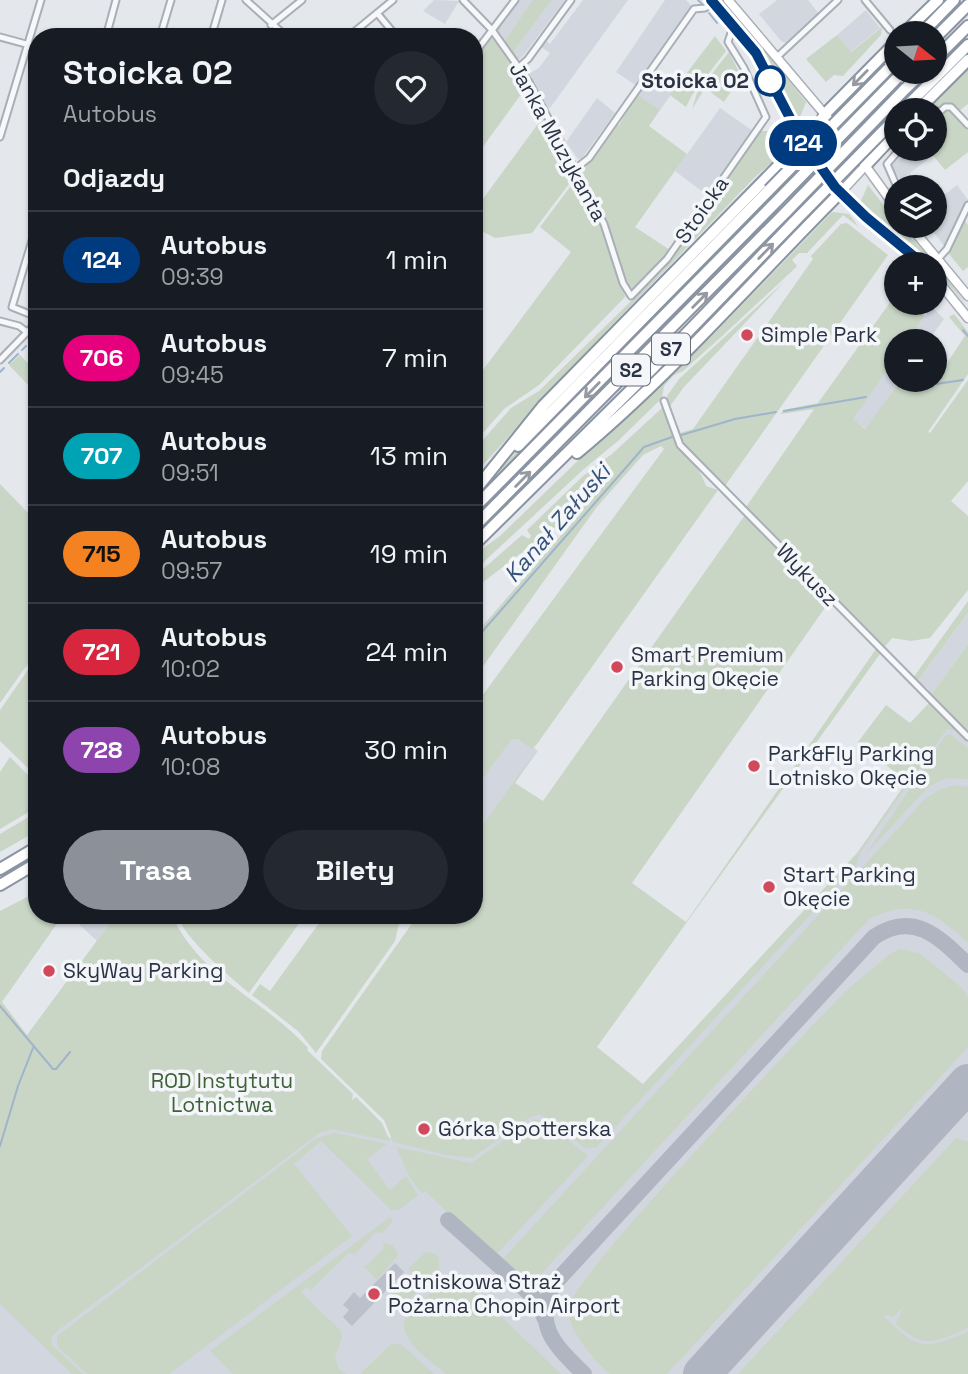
<!DOCTYPE html>
<html lang="pl">
<head>
<meta charset="utf-8">
<style>
	body { margin:0; font-family:"Space Grotesk",sans-serif; background:#242831; color:#f1f3f6; height:100vh; display:flex; flex-direction:column; font-size:26px; white-space:nowrap }
	* { box-sizing:border-box; margin:0 }
	p { font-size:23px; color:#9ea1a6 }
	.icon { flex:none; width:38px; height:38px; fill:none; stroke:currentColor; stroke-width:2; stroke-linecap:round; stroke-linejoin:round }
	.map { position:relative; flex:1; overflow:hidden }
	.sheet { position:absolute; left:28px; top:28px; width:455px; height:896px; display:flex; flex-direction:column; background:#171b24; border-radius:28px; box-shadow:0 2px 5px #0004 }
	.sheet>* { flex:none }
	.badge { padding:0 14px; border-radius:23px; font-size:24px; line-height:46px }
	.needle { width:46px; rotate:108deg }
	.controls { position:absolute; left:884px; top:21px; display:grid; gap:14px }
	.controls a { display:grid; place-items:center; width:63px; height:63px; border-radius:50%; background:#171b24; box-shadow:0 2px 5px #0004; font-size:35px }
	.map>.badge { position:absolute; translate:-50% -50%; box-shadow:0 0 0 4px #fff }
	h2 { padding:0 35px; font-size:26px; line-height:63px }
	.round { display:grid; place-items:center; flex:none; width:74px; height:74px; border-radius:37px; background:#242831 }
	.head { display:flex; align-items:center; justify-content:space-between; height:119px; padding:0 35px }
	h1 { font-size:33px; font-weight:600; line-height:52px }
	.primary-button { display:flex; gap:14px; margin-top:auto; padding:14px 35px }
	.primary-button a { flex:1; height:80px; border-radius:42px; background:#8c9099; color:#fff; font-size:28px; font-weight:600; line-height:80px; text-align:center }
	.primary-button a+a { background:#242831; color:#f1f3f6 }
	ul { padding:0; list-style:none }
	li { display:flex; align-items:center; gap:21px; height:98px; padding:0 35px; border-top:2px solid #363941 }
	li div { flex:1 }
	li b { display:block; font-size:26px }
	li em { font-style:normal }
	li .badge { min-width:77px; font-weight:700; text-align:center }
	.map>svg:first-child { display:block }
</style>
</head>
<body>
<div class="map">
<svg width="968" height="1374" viewBox="0 0 968 1374">
	<rect width="100%" height="100%" fill="#e4e7ec"/>
	<path fill="#d2d6de" d="M434,0L459,1L445,24L423,11Z
		M520,0H534L505,40L500,33L502,25Z
		M552,0H565L523,56L518,57L514,51Z
		M583,0H628L550,108L546,109L527,75L539,68L550,53L541,47L546,41L550,44Z
		M665,0H686L693,8L685,20L682,18L679,23L635,85L616,72Z
		M777,0H808L819,14L788,44L781,41L759,14Z
		M866,10L880,28L850,52L837,35Z
		M648,75L673,92L660,110L637,94Z
		M597,98L615,113L582,158L578,159L566,142Z
		M720,108L753,131L707,195L675,171Z
		M912,149H928L933,155L901,180L890,166Z
		M957,185L968,200L945,247L929,226H934L935,202Z
		M932,307L944,319L928,341H907Z
		M896,357V380H901L866,429L852,419Z
		M968,613V644L931,695L928,689L918,681Z
		M948,722L968,742V1374H0V1304L40,1340L324,1123L472,1155L539,1106L588,1145L858,852Z
		M514,733L538,751L474,840V789Z
		M69,915H116L97,941Z"/>
	<path fill="#c9d6c5" d="M517,0H520L502,25L500,33L505,40L533,0H552L514,51L518,57L523,56L519,59L513,56L497,30Z
		M718,0H724L806,102L798,122L765,57Z
		M882,27L881,35L843,76L834,75L826,82L806,59L837,35L851,52Z
		M715,36L726,51L692,95L686,107L670,95Z
		M494,38L527,86L474,159V58L488,39Z
		M729,52L741,76L724,102L705,88L692,109L697,93Z
		M968,69V104L959,111L950,103L944,105L935,114L934,110H927Z
		M637,94L660,110L649,126L687,154L635,227L670,250C658,262 651,280 634,289L629,286L607,226L581,173L615,126L619,125Z
		M946,110L952,111L968,127V152L945,170L928,149H934L935,120Z
		M543,117L575,176L532,233L495,238L474,227V211Z
		M773,123L784,145V152L755,177L563,376L474,475V450L511,408L539,391L665,268L759,131H768Z
		M578,182L605,231L625,297L539,385L504,409L474,443V382L571,252L540,227L573,183Z
		M868,185L896,221V226H900L935,263L968,307L935,269L934,264H930L859,205Z
		M767,198L769,200L474,499V495Z
		M777,210L779,211L474,520V515Z
		M832,212L849,214L859,227L843,215L807,253H799L792,260L797,266L791,272L720,338L683,371L674,375L664,386L662,398L618,441L585,468L474,571V555L500,536L683,359L711,337Z
		M965,221L968,225V267L963,271L949,254Z
		M847,223L888,255L725,486L678,440L677,434L693,429L813,259L811,256L841,224Z
		M785,281L684,387L668,409L667,396L679,379Z
		M894,297L896,303H907L925,316L907,341H896V357L853,419L865,429L901,380H934L935,360L945,366L965,336L949,317L954,314L968,332V374L928,432L930,433L968,380V481L951,501L968,516V590L930,638L911,641L892,638L883,649L746,507L814,409L781,414L783,410L818,403Z
		M20,355L37,372V385L32,389L9,365Z
		M663,407C668,417 669,429 675,439C684,457 700,466 706,486L718,490L537,744L532,749L518,739H512L474,790V707L664,449L661,446L643,455L596,508L474,679V636L582,511L579,509L474,589V577L522,535L529,539L531,536L527,530L582,477L613,453Z
		M0,484L37,522V600L29,610L37,616V651L0,703Z
		M745,515L829,602L632,883L686,922L876,649L880,654L597,1047L643,1084L858,852L907,782L858,742L886,705L910,723L929,703L968,744L955,731L947,729L860,853L856,865L596,1148H585L539,1114L529,1118L472,1158L447,1155L393,1142L384,1120L321,1059L322,1051L418,915H474V837L536,751L515,783L543,801Z
		M968,601V613L917,682L913,678Z
		M968,644V731L931,695Z
		M37,657V762L30,770L0,741V710Z
		M950,734L968,748V779L946,778L928,787L866,854L945,736Z
		M10,757L37,784V807L0,829V772Z
		M956,785L968,787V943C936,913 913,897 869,919L542,1273L522,1280L500,1262L924,800L940,789Z
		M37,812V831L0,852V834Z
		M37,892V915H63L2,1002L27,1035L116,915H172C198,976 266,1001 308,1048L307,1050L353,1094L352,1100L356,1097L382,1123L390,1141L332,1129L319,1133L56,1332L51,1338L52,1345L83,1374H72L0,1304V911Z
		M177,915H305L249,993C230,977 184,938 177,915Z
		M325,915H401L395,941L316,1053L299,1032L252,995L260,984L270,991Z
		M899,949L919,953L961,987L968,997V1047L667,1374H610C594,1359 567,1332 569,1307C572,1278 802,1036 838,999C854,983 873,969 890,954Z
		M535,1119L546,1122L588,1156L494,1257L425,1191L422,1193L410,1178L396,1147L471,1163Z
		M335,1133L387,1144L367,1159L390,1190L406,1176L418,1195L399,1210H391L321,1141L294,1164L352,1236L169,1374H87L57,1346V1336L317,1138Z
		M956,1138L968,1142V1328C935,1342 924,1350 896,1324L904,1306L893,1317L883,1315C919,1351 922,1350 968,1332V1374H738Z
		M390,1217L393,1221L382,1233L376,1232L354,1255L350,1252L311,1290L306,1287L301,1292L341,1331L342,1338L335,1358L339,1369L346,1374H233L210,1351Z
		M383,1243L393,1245L398,1255L377,1280L363,1265H367L384,1248Z
		M426,1252L433,1253L439,1258V1270L403,1305L392,1294L413,1273L408,1269Z
		M450,1277L461,1278L561,1374H446C431,1361 401,1343 404,1321L445,1278Z
		M391,1344H401L434,1374H360Z"/>
	<g fill="none" stroke-linecap="round" stroke-linejoin="round">
		<path stroke="#9fb4cc" stroke-width="2" d="M698,0L703,5
			M709,13L717,23
			M963,330L968,336
			M31,340L35,337
			M22,350L26,346
			M9,363L18,354
			M0,372L4,368
			M936,384L963,380
			M784,411L866,397
			M678,436L735,419L776,412
			M474,641L644,447L672,437
			M0,1006L53,1069H56L70,1052
			M0,1146L18,1086L33,1048"/>
		<path stroke="#b0b6c1" stroke-width="16" d="M448,1220L525,1289L538,1303L545,1319
			M584,1374C556,1346 533,1327 553,1285L874,937C914,910 940,938 968,965"/>
		<path stroke="#b0b6c1" stroke-width="38" d="M702,1374L968,1083"/>
	</g>
	<path fill="#bbc0ca" d="M395,1263L404,1272L352,1326L343,1317L349,1310L343,1305L354,1292L360,1298Z"/>
	<g fill="none" stroke-linecap="round" stroke-linejoin="round">
		<g stroke="#a9aeb7" stroke-width="9">
			<path id="street" d="M246,0L287,37
				M463,0L492,30L529,82L604,224L623,283L631,296L667,259L766,117L744,68L728,42L733,27
				M865,0L890,30
				M377,13L397,37
				M271,25L302,0
				M212,34L222,0
				M0,37L37,47
				M106,37L116,0
				M160,37L171,0
				M348,37L393,0
				M474,54L515,0
				M776,58L838,0
				M519,67L528,59L571,0
				M934,117L945,107H951L968,125
				M0,137L41,0
				M575,169L589,158L694,9L705,8L713,3
				M897,187L887,164L900,149
				M37,224L12,307L37,317
				M924,226L925,227
				M938,259L947,249L968,205
				M0,321L19,326L27,332
				M0,360L37,322
				M664,401L680,445L968,737
				M37,514L34,518L37,521"/>
		</g>
		<g stroke="#a9aeb7" stroke-width="11">
			<path id="secondary" d="M711,0L756,53L795,130L835,187L866,217L923,264
				M728,0L849,143L896,208
				M801,139L824,115
				M840,193L865,166
				M910,226L968,296
				M934,276L968,318"/>
		</g>
		<g stroke="#8b94a3" stroke-width="14">
			<path id="highway" d="M904,33L938,0
				M922,33L954,0
				M934,39L968,5
				M934,60L968,26
				M905,89L923,72
				M903,110L968,45
				M918,110L968,60
				M824,115L896,42
				M865,166L896,133
				M518,446L769,190
				M577,453C672,374 753,280 840,193
				M480,484L543,406L781,163L801,139
				M474,508L777,201
				M474,527L786,212
				M474,545L651,370L794,222
				M0,869L37,847
				M0,885L37,863"/>
		</g>
		<use href="#street" stroke="#f7f8fa" stroke-width="5"/>
		<use href="#secondary" stroke="#fff" stroke-width="8"/>
		<use href="#highway" stroke="#fff" stroke-width="10"/>
		<g stroke="#8b94a3" stroke-width="14" stroke-linecap="butt">
			<path id="highway-bridge" d="M769,190L889,68
				M777,201L897,78
				M786,212L905,89
				M794,222L896,118"/>
		</g>
		<use href="#highway-bridge" stroke="#fff" stroke-width="10"/>
	</g>
	<defs><path id="oneway-shaft" d="M-6 0H5M1.5-3L5.5 0L1.5 3" fill="none" stroke-width="1.6" stroke-linecap="round" stroke-linejoin="round" transform="scale(1.75)"/></defs>
	<g stroke="#959aa2">
		<use href="#oneway-shaft" transform="translate(860 78) rotate(134)"/>
		<use href="#oneway-shaft" transform="translate(766 251) rotate(-46)"/>
		<use href="#oneway-shaft" transform="translate(700 300) rotate(-45)"/>
		<use href="#oneway-shaft" transform="translate(592 390) rotate(134)"/>
		<use href="#oneway-shaft" transform="translate(523 479) rotate(-45)"/>
	</g>
	<g fill="none" stroke-linecap="round" stroke-linejoin="round">
		<g stroke="#fff" stroke-width="16">
			<path id="line" d="M711,0L756,53L801,139L835,187L866,217L923,264"/>
		</g>
		<use href="#line" stroke="#003b80" stroke-width="10"/>
	</g>
	<circle fill="#fff" stroke="#003b80" stroke-width="3.5" cx="770" cy="81" r="14"/>
	<g fill="#d1495b" stroke="#f4f6f9" stroke-width="2.5">
		<circle cx="747" cy="335" r="7"/>
		<circle cx="617" cy="667" r="7"/>
		<circle cx="754" cy="766" r="7"/>
		<circle cx="769" cy="887" r="7"/>
		<circle cx="49" cy="971" r="7"/>
		<circle cx="424" cy="1129" r="7"/>
		<circle cx="374" cy="1294" r="7"/>
	</g>
	<g text-anchor="middle" stroke-width="7" stroke-linejoin="round" paint-order="stroke">
		<g fill="#f4f6f9" stroke="#676e7b" stroke-width="2">
			<rect x="652" y="333.5" width="38" height="31" rx="5"/>
			<rect x="612" y="354.5" width="38" height="31" rx="5"/>
		</g>
		<g font-size="19" font-weight="bold" fill="#2b3445">
			<text x="671" y="356">S7</text>
			<text x="631" y="377">S2</text>
		</g>
		<g font-size="21" font-weight="bold" fill="#2b3445" stroke="#f4f6f9" text-anchor="end">
			<text x="749" y="88">Stoicka 02</text>
		</g>
		<g font-size="21" fill="#2b3445" stroke="#f4f6f9">
			<text transform="translate(558 142) rotate(61)" y="7">Janka Muzykanta</text>
			<text transform="translate(702 210) rotate(-55)" y="7">Stoicka</text>
			<text transform="translate(807 575) rotate(46)" y="7">Wykusz</text>
		</g>
		<g font-size="21" fill="#2b3445" stroke="#f4f6f9" text-anchor="start">
			<text x="761" y="342">Simple Park</text>
			<text x="631" y="662">Smart Premium<tspan x="631" dy="24">Parking Okęcie</tspan></text>
			<text x="768" y="761">Park&amp;Fly Parking<tspan x="768" dy="24">Lotnisko Okęcie</tspan></text>
			<text x="783" y="882">Start Parking<tspan x="783" dy="24">Okęcie</tspan></text>
			<text x="63" y="978">SkyWay Parking</text>
			<text x="438" y="1136">Górka Spotterska</text>
			<text x="388" y="1289">Lotniskowa Straż<tspan x="388" dy="24">Pożarna Chopin Airport</tspan></text>
		</g>
		<g font-size="21" fill="#3f6138" stroke="#f4f6f9">
			<text x="222" y="1088">ROD Instytutu<tspan x="222" dy="24">Lotnictwa</tspan></text>
		</g>
		<g font-size="23" font-style="italic" fill="#34527a" stroke="#f4f6f9">
			<text transform="translate(557 523) rotate(-49)" y="8">Kanał Załuski</text>
		</g>
	</g>
</svg>
<div class="controls">
<a><svg class="needle" viewBox="-14 -14 28 28"><path d="M0-13l5 13h-10z" fill="#e53935"/><path d="M0 13l5-13h-10z" fill="#9ea1a6"/></svg></a>
<a><svg class="icon" aria-label="locate" viewBox="0 0 24 24"><circle cx="12" cy="12" r="6"/><path d="M12 2v4M12 18v4M2 12h4M18 12h4"/></svg></a>
<a><svg class="icon" aria-label="layers" viewBox="0 0 24 24"><path d="M12 4l9 5-9 5-9-5zM3 14l9 5 9-5"/></svg></a>
<a>+</a>
<a>−</a>
</div>
<b class="badge" style="left:803px;top:143px;background:#003b80;color:#fff">124</b>
<section class="sheet">
<div class="head"><div><h1>Stoicka 02</h1><p>Autobus</p></div><a class="round"><svg class="icon" aria-label="heart" viewBox="0 0 24 24"><path d="M12 20l-8-8c-3-5 5-10 8-4 3-6 11-1 8 4z"/></svg></a></div>
<h2>Odjazdy</h2>
<ul>
<li><span class="badge" style="background:#003b80;color:#fff">124</span><div><b>Autobus</b><p>09:39</p></div><em>1 min</em></li>
<li><span class="badge" style="background:#e6007e;color:#fff">706</span><div><b>Autobus</b><p>09:45</p></div><em>7 min</em></li>
<li><span class="badge" style="background:#00a3b4;color:#fff">707</span><div><b>Autobus</b><p>09:51</p></div><em>13 min</em></li>
<li><span class="badge" style="background:#f58220;color:#111">715</span><div><b>Autobus</b><p>09:57</p></div><em>19 min</em></li>
<li><span class="badge" style="background:#d7263d;color:#fff">721</span><div><b>Autobus</b><p>10:02</p></div><em>24 min</em></li>
<li><span class="badge" style="background:#8e44ad;color:#fff">728</span><div><b>Autobus</b><p>10:08</p></div><em>30 min</em></li>
</ul>
<div class="primary-button"><a>Trasa</a><a>Bilety</a></div>
</section>
</div>
</body>
</html>
